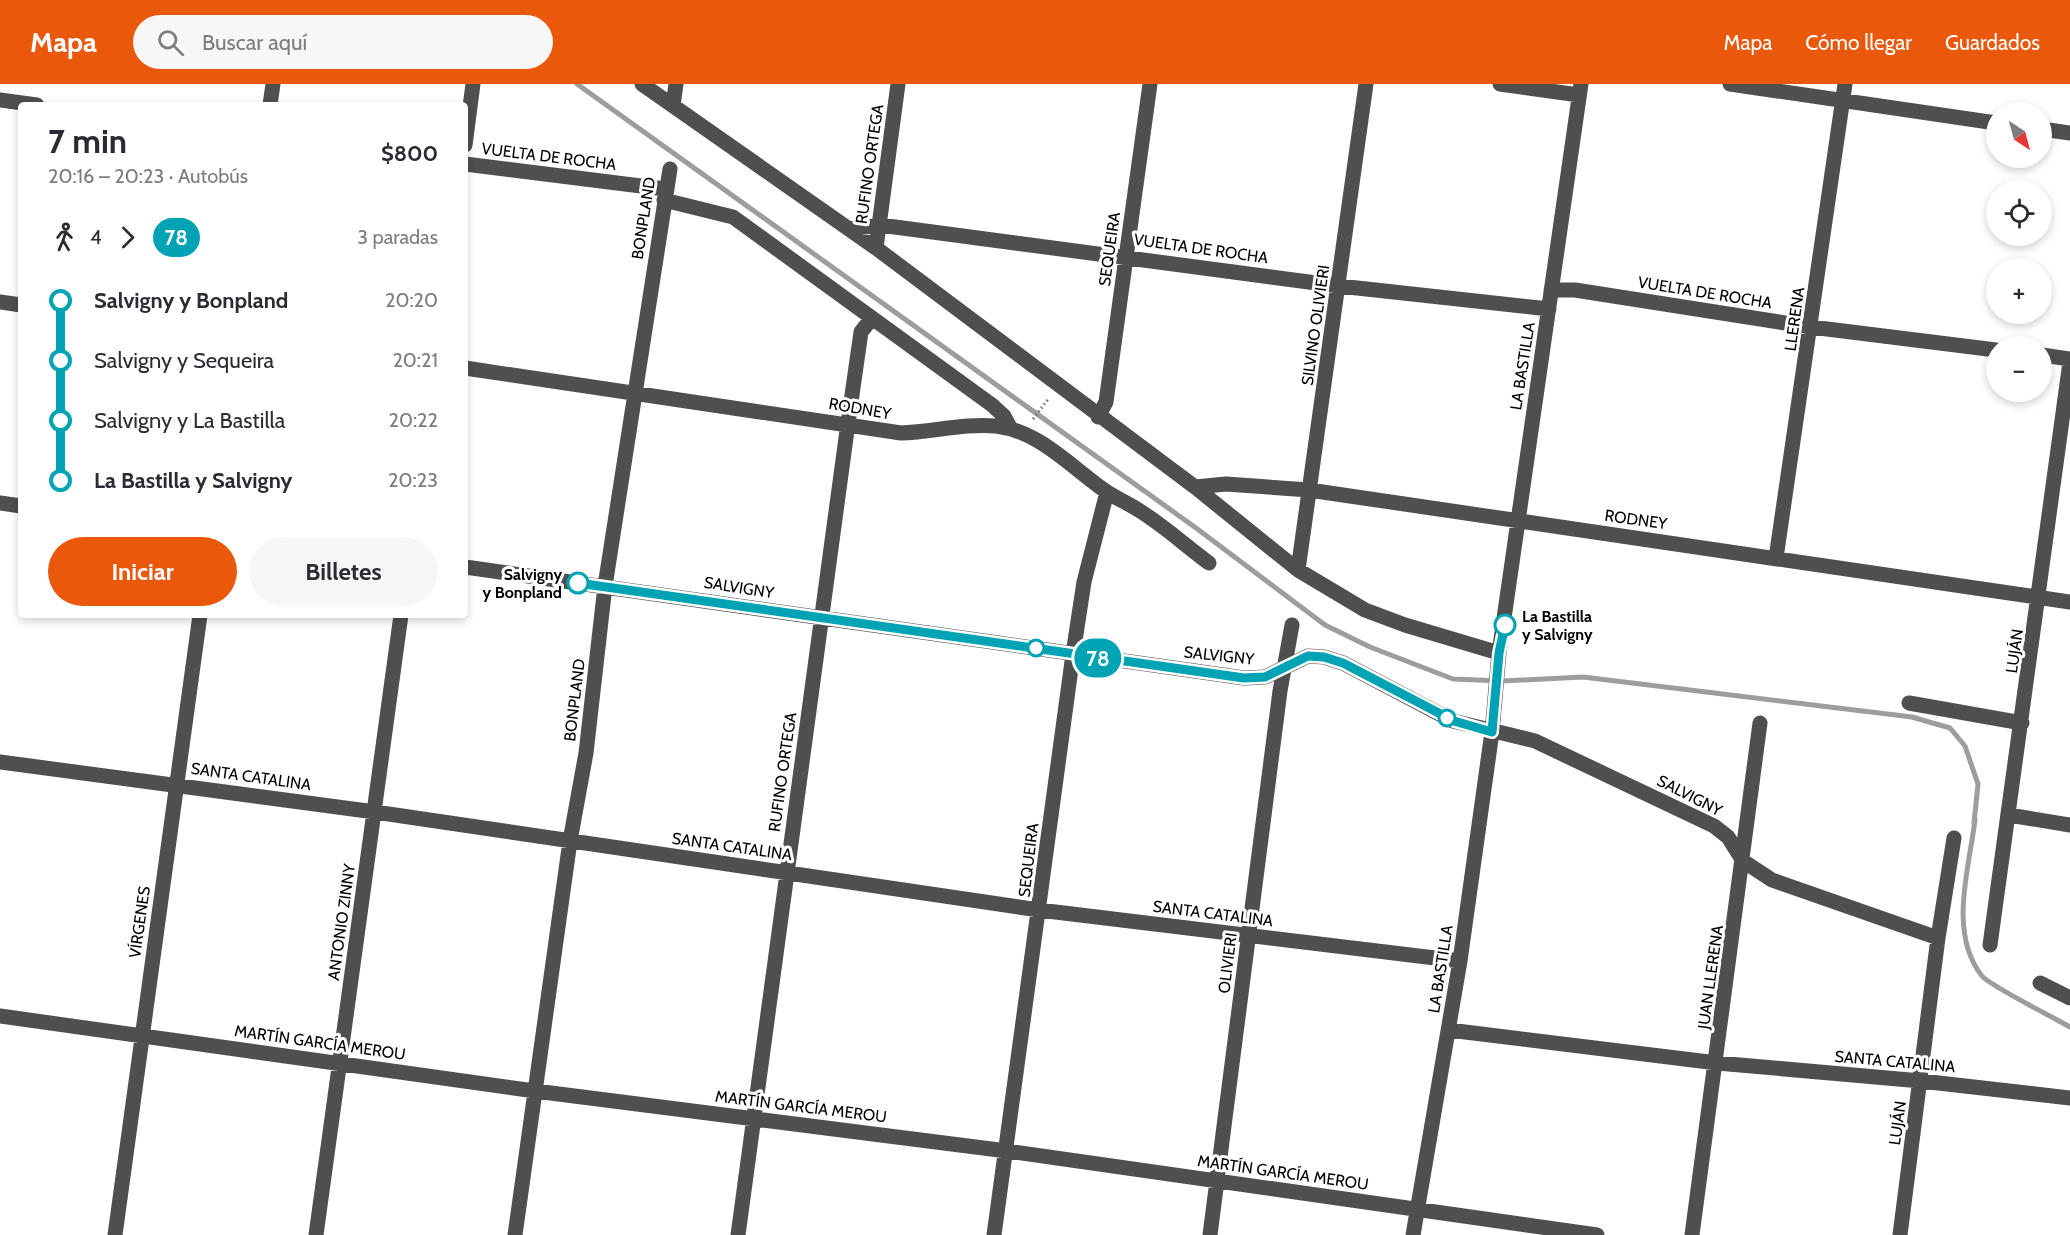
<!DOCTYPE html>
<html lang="es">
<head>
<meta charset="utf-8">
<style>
	body { margin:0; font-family:Cabin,sans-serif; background:#f7f7f7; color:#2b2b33; height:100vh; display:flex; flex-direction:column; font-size:22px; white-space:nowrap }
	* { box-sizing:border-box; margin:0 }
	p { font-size:20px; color:#7c7c81 }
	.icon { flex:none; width:33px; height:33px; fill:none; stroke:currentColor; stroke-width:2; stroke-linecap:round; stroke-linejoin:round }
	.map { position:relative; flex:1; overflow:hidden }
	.drawer { position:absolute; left:18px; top:18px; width:450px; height:516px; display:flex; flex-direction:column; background:#fff; border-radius:6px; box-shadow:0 3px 9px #0003 }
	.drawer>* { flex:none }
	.badge { padding:0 12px; border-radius:20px; font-size:21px; line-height:39px }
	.needle { width:39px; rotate:144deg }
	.controls { position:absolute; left:1986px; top:18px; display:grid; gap:12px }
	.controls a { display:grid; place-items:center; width:66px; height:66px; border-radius:50%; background:#fff; box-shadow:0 3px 9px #0003; font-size:30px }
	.map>.badge { position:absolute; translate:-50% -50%; box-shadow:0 0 0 3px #fff }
	.legs { display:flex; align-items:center; gap:9px; height:66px; padding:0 30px; font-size:20px }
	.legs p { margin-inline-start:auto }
	.head { display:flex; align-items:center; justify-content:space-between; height:102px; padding:0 30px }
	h1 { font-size:33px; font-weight:800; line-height:45px }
	.primary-button { display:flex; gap:12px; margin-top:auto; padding:12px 30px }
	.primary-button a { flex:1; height:69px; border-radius:36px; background:#ea580c; color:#fff; font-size:24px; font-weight:800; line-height:69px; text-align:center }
	.primary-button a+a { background:#f7f7f7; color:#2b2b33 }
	ul { padding:0 30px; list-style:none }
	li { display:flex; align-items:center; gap:21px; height:60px; font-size:22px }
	li i { display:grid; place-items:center; width:9px; height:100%; margin:0 8px; background:currentColor }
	li i::after { content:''; width:15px; height:15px; margin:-8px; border:4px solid; border-radius:50%; background:#fff }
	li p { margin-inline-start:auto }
	li:first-child i { background:linear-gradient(#0000 50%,currentColor 0) }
	li:last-child i { background:linear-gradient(currentColor 50%,#0000 0) }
	header { display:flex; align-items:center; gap:36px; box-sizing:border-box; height:84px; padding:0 30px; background:#ea580c; color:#fff }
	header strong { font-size:28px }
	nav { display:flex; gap:33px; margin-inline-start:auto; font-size:21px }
	.search { width:420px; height:54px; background:#f7f7f7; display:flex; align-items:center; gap:15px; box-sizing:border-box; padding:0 21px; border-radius:33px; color:#7c7c81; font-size:22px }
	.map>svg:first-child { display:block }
</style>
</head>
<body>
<header>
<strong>Mapa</strong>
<div class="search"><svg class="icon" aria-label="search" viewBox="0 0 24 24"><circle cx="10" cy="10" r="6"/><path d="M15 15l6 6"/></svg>Buscar aquí</div>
<nav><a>Mapa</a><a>Cómo llegar</a><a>Guardados</a></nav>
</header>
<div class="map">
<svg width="2070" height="1151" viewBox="0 0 2070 1151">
	<rect width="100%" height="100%" fill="#fff"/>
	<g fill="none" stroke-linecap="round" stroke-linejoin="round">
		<path stroke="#9d9d9d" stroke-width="5" d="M577,0L1196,444L1325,541L1370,563L1453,595L1503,597L1583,593L1912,633L1950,644L1965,662L1978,700L1974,739
			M1975,736C1969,785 1948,849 1982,892C1990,902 2055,934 2070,943"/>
		<path stroke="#717171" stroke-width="3" stroke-dasharray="1.5 3" stroke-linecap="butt" d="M1033,335L1049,314"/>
		<path stroke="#4f4f4f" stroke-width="15" d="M642,0L876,164L1195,403L1298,486L1365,526L1405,541L1499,569
			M1500,0L1579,11
			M1730,0L1996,39
			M0,16L37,21
			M270,21L273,0
			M673,22L676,0
			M2042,45L2070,49
			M465,61L473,0
			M465,80L665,105
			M664,116L733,133L992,321L1004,332L1011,345
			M849,145L880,141L1339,202L1549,225
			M876,164L898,0
			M1551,206H1575L1811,243L1996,266
			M0,218L21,221
			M2042,271L2070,275
			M465,284L901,349C933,348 964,339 996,342C1039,347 1070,382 1104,406C1115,414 1128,419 1140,427C1164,442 1186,462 1209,479
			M1098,333L1106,318L1150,0
			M1195,403L1226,400L1309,406L2070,518
			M0,419L21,422
			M1776,474L1845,0
			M465,483L1244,594L1265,593L1308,572L1324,573L1343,579L1453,637L1535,657L1714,742L1728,753L1743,777L1772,796L1938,854
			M1298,486L1366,0
			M1909,619L2022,639
			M0,678L375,728L1039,826L1460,877
			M2009,731L2070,741
			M1990,861L2070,278
			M2040,899L2070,914
			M0,932L535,1007L1007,1067L1597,1151
			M1449,946L1717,979L1921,997L2070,1014
			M115,1151L200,531
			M316,1151L401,531
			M515,1151L570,757L586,669L605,502L670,85
			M738,1151L848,339L861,248L872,234
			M994,1151L1073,570L1084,498L1107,408
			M1210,1151L1280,607L1292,541
			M1413,1151L1460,877L1492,648L1499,569L1581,0
			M1692,1151L1760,639
			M1900,1151L1938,854L1954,754"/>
	</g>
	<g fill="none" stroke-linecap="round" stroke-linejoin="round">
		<g stroke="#fff" stroke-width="14">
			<path id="line-1" d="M578,499L1244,594L1265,593L1308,572L1324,573L1343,579L1454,637L1492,648L1499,569L1505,541"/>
		</g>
		<use href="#line-1" stroke="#00a3b4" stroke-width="9"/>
	</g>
	<g fill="#fff" stroke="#00a3b4" stroke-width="3">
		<circle cx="578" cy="499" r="10"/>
		<circle cx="1505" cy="541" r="10"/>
		<circle cx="1036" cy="564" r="8"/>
		<circle cx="1447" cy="634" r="8"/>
	</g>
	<g text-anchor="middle" stroke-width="6" stroke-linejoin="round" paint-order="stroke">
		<g font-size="16" fill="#000" stroke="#fff">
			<text transform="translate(549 72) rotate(7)" y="6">VUELTA DE ROCHA</text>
			<text transform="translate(869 80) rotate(-82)" y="6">RUFINO ORTEGA</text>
			<text transform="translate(643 134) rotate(-81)" y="6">BONPLAND</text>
			<text transform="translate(1201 164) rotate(8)" y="6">VUELTA DE ROCHA</text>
			<text transform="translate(1109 165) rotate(-82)" y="6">SEQUEIRA</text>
			<text transform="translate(1705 208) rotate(9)" y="6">VUELTA DE ROCHA</text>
			<text transform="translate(1794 235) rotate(-82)" y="6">LLERENA</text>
			<text transform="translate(1315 241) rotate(-82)" y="6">SILVINO OLIVIERI</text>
			<text transform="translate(1522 282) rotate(-81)" y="6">LA BASTILLA</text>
			<text transform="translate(860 324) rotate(10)" y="6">RODNEY</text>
			<text transform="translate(1636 435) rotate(8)" y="6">RODNEY</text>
			<text transform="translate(739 503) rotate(9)" y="6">SALVIGNY</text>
			<text transform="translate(2014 567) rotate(-82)" y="6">LUJÁN</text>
			<text transform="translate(1219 571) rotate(6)" y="6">SALVIGNY</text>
			<text transform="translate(574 616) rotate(-83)" y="6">BONPLAND</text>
			<text transform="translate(782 688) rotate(-82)" y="6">RUFINO ORTEGA</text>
			<text transform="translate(251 692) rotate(8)" y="6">SANTA CATALINA</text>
			<text transform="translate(1690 711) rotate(27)" y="6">SALVIGNY</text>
			<text transform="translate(732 762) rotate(8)" y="6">SANTA CATALINA</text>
			<text transform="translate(1028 776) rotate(-83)" y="6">SEQUEIRA</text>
			<text transform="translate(1213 829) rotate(7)" y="6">SANTA CATALINA</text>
			<text transform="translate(139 838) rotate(-82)" y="6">VÍRGENES</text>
			<text transform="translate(341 838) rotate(-82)" y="6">ANTONIO ZINNY</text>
			<text transform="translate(1227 879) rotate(-83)" y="6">OLIVIERI</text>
			<text transform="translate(1440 885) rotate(-81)" y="6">LA BASTILLA</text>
			<text transform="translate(1710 893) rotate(-82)" y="6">JUAN LLERENA</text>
			<text transform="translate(320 958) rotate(8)" y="6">MARTÍN GARCÍA MEROU</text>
			<text transform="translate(1895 977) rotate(5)" y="6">SANTA CATALINA</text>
			<text transform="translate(801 1022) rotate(7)" y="6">MARTÍN GARCÍA MEROU</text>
			<text transform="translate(1897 1039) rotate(-82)" y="6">LUJÁN</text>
			<text transform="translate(1283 1088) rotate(8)" y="6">MARTÍN GARCÍA MEROU</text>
		</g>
		<g font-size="16" font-weight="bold" fill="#000" stroke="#fff" text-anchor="end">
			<text x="562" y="496">Salvigny<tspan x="562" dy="18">y Bonpland</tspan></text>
			<text x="1522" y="538" text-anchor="start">La Bastilla<tspan x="1522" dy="18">y Salvigny</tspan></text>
		</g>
	</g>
</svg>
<div class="controls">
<a><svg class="needle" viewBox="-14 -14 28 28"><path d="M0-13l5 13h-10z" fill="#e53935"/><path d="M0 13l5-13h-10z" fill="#7c7c81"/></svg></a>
<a><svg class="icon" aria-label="locate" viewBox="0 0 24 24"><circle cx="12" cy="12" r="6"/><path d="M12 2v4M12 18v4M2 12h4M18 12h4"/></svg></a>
<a>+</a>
<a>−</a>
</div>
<b class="badge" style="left:1098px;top:574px;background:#00a3b4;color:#fff">78</b>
<section class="drawer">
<div class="head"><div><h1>7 min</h1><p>20:16 – 20:23 · Autobús</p></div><b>$800</b></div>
<div class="legs"><svg class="icon" aria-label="walk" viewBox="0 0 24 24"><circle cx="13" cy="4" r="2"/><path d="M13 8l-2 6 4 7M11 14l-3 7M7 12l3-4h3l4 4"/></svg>4<svg class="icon" aria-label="forward" viewBox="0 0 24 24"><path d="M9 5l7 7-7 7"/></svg><b class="badge" style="background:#00a3b4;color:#fff">78</b><p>3 paradas</p></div>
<ul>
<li><i style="color:#00a3b4"></i><b>Salvigny y Bonpland</b><p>20:20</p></li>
<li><i style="color:#00a3b4"></i><span>Salvigny y Sequeira</span><p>20:21</p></li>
<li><i style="color:#00a3b4"></i><span>Salvigny y La Bastilla</span><p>20:22</p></li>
<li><i style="color:#00a3b4"></i><b>La Bastilla y Salvigny</b><p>20:23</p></li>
</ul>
<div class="primary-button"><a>Iniciar</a><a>Billetes</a></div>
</section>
</div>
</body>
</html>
